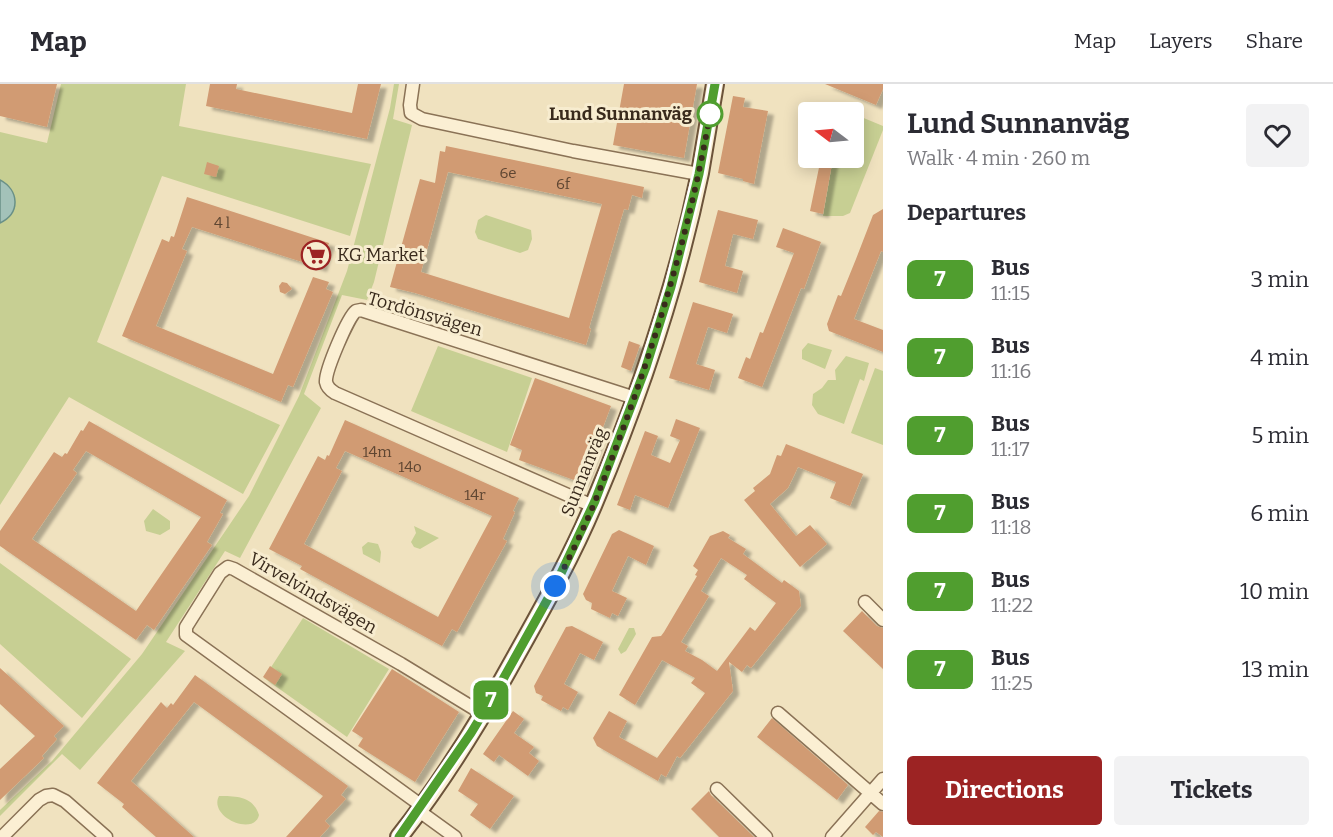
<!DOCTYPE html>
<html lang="en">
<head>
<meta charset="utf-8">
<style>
	body { margin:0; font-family:Bitter,serif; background:#f2f2f3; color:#2b2b33; height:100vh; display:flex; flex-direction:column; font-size:22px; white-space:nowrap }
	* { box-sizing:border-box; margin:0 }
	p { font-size:20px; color:#7c7c81 }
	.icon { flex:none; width:33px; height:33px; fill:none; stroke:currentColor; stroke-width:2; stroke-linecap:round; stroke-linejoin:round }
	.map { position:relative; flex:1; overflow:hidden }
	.drawer { display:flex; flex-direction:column; background:#fff; width:450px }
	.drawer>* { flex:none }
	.badge { padding:0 12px; border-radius:9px; font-size:21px; line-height:39px }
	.needle { width:39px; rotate:286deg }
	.fabs { position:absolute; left:798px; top:18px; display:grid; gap:12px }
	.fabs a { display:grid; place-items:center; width:66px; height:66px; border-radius:6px; background:#fff; box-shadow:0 3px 15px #0003; font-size:30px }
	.you { position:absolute; width:30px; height:30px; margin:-15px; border:4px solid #fff; border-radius:50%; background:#1a73e8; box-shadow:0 0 0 9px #1a73e833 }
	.map>.badge { position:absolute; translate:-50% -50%; box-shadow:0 0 0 3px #fff }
	h2 { padding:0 24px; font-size:22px; line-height:54px }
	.round { display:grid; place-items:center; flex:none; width:63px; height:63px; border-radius:6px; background:#f2f2f3 }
	.head { display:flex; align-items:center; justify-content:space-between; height:102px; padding:0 24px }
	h1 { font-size:28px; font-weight:700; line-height:45px }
	.action { display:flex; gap:12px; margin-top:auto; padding:12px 24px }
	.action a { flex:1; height:69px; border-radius:6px; background:#9c2323; color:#fff; font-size:24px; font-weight:700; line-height:69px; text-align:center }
	.action a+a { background:#f2f2f3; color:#2b2b33 }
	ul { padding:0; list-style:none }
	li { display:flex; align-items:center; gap:18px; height:78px; padding:0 24px }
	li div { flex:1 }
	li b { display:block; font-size:22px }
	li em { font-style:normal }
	li .badge { min-width:66px; font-weight:700; text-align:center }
	header { display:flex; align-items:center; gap:36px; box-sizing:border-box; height:84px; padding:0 30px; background:#fff; border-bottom:2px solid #e1e1e2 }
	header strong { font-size:28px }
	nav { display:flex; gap:33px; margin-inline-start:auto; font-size:21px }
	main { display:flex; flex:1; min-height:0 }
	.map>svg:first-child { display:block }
</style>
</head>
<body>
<header>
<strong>Map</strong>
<nav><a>Map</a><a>Layers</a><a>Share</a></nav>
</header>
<main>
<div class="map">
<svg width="883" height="753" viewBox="0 0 883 753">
	<defs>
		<filter id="shadow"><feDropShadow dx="6" dy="4" stdDeviation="1.5" flood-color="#0004"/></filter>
	</defs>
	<rect width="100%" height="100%" fill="#f0e2bf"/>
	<path fill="#c7cf93" d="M61,0H186L179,42L371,80L350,152L162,92L97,258L280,341L243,410L69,313L0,421V48L47,59Z
		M394,0H399L393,35L412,41L374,198L367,216L342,211L304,310L321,324L240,474L225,467L166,558L185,567L80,686L62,670L0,732V726L52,677L142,570L249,412L299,312L347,187L390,24Z
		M854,30L883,42V46L850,129L843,132H823L833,74H854Z
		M486,131L531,146L532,155L528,166L520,169L478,155L475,148L478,136Z
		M808,259L832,266L825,285L802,275V266Z
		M438,262L532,294L507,368L411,327Z
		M846,272L869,279L864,297L860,295C855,309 849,325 844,340L818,330L812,321L813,310L822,304L828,296H836L835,286Z
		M875,284L883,287V361L851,349Z
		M153,425L170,437V445L160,451L146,447L144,437Z
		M414,442L439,454L420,465L414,463L411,458L416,449Z
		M368,458L378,460L381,468L380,479L363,470L362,463Z
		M0,479L131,575L82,634L0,560Z
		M303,534L389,585L347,653L264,594Z
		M629,544H634L636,550L626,567L621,570L618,565Z
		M219,712C236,712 253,712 259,731C254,753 208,733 219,712Z"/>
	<path fill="#a3c2b9" stroke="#699087" stroke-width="1.5" d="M0,96C19,106 21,129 0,139Z"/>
	<path fill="#d19b73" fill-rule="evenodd" filter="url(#shadow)" d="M0,0H57L47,43L0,32Z
		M210,0H237L236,5L352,29L358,0H381L367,55L206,22Z
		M624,0H697L684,74L613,61Z
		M825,0H883V5L876,21Z
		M733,12L745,14L743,23L768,27L754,100L743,97V95L718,89Z
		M446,62L644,103L642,114L632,111L628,126L624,125L589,244L591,245L586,261L415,209L390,203L420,95L435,99L440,67L445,68ZM448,88L602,120L569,234L421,188Z
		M821,74H833L823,130L810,127Z
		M207,78L219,82L216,93L204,90Z
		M187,113L329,159L321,184L192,143L182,165L187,167L156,242L273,290L313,193L329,198L326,205L333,208L293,303L288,301L281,318L122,252L162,155L169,158L171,152L174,153Z
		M883,125V168L881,167L854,235L883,246V268L829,247L827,240L838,211L841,212L856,175L873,131Z
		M718,126L758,136L753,155L733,150L725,182L743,187L737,209L699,198Z
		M783,144L821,158L804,205L801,204L762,303L738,294L746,273L750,275L760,248L763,249L794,169L776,163Z
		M282,198L287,199L292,205L285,210L280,208L279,202Z
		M693,218L733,230L727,249L708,243L696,280L715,286L709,306L669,294Z
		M629,257L640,261L631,287L621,283Z
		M535,294L611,322L582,399L519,376L522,366L510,361Z
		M676,335L700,344L668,424L635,411L630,426L617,421L645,347L658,352L651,371L670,379L680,356L670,352Z
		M345,336L519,414L513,427L515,428L503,455L507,457L457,548L452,545L442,562L300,485L302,482L269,465L318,372L325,376L327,371L329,372ZM345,367L492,432L438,533L304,460L342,387L336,384Z
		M89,337L227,416L220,429L223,430L207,458L212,461L154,546L147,541L136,556L0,462V447L54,368L62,373L65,369L67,370L81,346L83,347ZM86,367L201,433L136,527L32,455L77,389L73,386Z
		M786,360L863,390L850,422L830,414L836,398L798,383L788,404L770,420L796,452L810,441L827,460L800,483L744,416L755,407L753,404L770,390L777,371L781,372Z
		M619,446L654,462L646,481L628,472L612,507L627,514L618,532L612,529L610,534L591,525L592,519L586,516L583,510L612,450Z
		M723,447L730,451L728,454L746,465L743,470L782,499L784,496L799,507L801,522L751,584L747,581L742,588L729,578L733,607L680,674L677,672L666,693L661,690L658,697L597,662L593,654L609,627L627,637L619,653L657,674L705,609L691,599L695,594L662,576L635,621L619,611L652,553L661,552L664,548L697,492L695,491L698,486L693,482L710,452ZM721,474L747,491L744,495L776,519L755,547L750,543L717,587L702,576L685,567L688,562L681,558L709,512L701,507Z
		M862,527L877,542L883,544V585L843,547Z
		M572,542L603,558L594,576L580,569L564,600L578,608L568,626L563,623L561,627L541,616L543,612L536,609L534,602L566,543Z
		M270,582L282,590L275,601L263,593Z
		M0,584L64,642L54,652L57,655L42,672L44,674L0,716V685L35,652L0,620Z
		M392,585L459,628L415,698L358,662L363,654L352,647Z
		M195,591L348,702L341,711L346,715L325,737L330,742L320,753H286L323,712L194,618L131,697L194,753H156L122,723L124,720L97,699L161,618L167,624L171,619L173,621Z
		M513,627L524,635L514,649L534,663L529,669L539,677L528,692L499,671L494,678L483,670Z
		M772,634L848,701L837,716L757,653Z
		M471,684L514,712L490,745L470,731L478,720L458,707Z
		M709,707L711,711L754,753H719L691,725Z
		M879,727L883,728V753L876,748L873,751L865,743Z"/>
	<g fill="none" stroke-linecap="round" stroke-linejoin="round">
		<g stroke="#8a7256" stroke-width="15">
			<path id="street" d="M413,0L410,21L411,29L422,35L573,67L699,90
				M593,422L335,309C330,306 327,303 326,298C325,287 348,233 356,227L361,226L635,314
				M865,518L883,536
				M778,629L883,720
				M717,705L766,753
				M422,722L186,551V543L220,489L228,483L234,485L401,580L483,630
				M419,727L455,753
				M2,753L39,716L46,712L53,711L65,717L106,753
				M832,753L883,695"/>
		</g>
		<g stroke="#6c533a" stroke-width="20">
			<path id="secondary" d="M399,753C444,696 482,634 517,570C545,520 573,470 595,417C639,313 677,200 700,89C705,60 710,30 715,0"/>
		</g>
		<use href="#street" stroke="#fbefd3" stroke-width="12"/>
		<use href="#secondary" stroke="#fbefd3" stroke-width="16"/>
	</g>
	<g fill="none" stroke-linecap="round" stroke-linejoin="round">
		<g stroke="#fff" stroke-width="14">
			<path id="line" d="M399,753L471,649L497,606L555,502L595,417L646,283L671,203L699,90L715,0"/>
		</g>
		<use href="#line" stroke="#509e2f" stroke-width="9"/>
		<path stroke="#392a1c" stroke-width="6" stroke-dasharray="0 10.8" d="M555,502C569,474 584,445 596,415C646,290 687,163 710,30"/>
	</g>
	<defs>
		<g id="supermarket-ring" transform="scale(1.5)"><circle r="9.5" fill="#f7eccf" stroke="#9c2323" stroke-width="1.5"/><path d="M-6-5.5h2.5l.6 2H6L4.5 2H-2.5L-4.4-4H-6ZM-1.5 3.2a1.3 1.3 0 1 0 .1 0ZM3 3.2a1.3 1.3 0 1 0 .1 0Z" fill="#9c2323"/></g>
	</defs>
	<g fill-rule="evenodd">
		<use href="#supermarket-ring" x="316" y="171"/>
	</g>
	<circle fill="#fff" stroke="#509e2f" stroke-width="3" cx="710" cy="30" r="12"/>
	<g text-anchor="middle" stroke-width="6" stroke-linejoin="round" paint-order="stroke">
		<g font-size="15" fill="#5f4632">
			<text x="508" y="94">6e</text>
			<text x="563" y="105">6f</text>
			<text x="222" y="144">4 l</text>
			<text x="377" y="373">14m</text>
			<text x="410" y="388">14o</text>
			<text x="475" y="416">14r</text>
		</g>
		<g font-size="18" font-weight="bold" fill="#392a1c" stroke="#f7eccf" text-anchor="end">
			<text x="692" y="36">Lund Sunnanväg</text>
		</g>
		<g font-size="18" fill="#392a1c" stroke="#f7eccf" text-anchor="start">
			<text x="337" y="177">KG Market</text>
		</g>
		<g font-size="18" fill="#392a1c" stroke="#f7eccf">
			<text transform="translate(425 230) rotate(16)" y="6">Tordönsvägen</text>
			<text transform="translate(584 388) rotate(-68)" y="6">Sunnanväg</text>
			<text transform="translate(313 509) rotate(30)" y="6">Virvelvindsvägen</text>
		</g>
	</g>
</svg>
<div class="fabs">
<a><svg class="needle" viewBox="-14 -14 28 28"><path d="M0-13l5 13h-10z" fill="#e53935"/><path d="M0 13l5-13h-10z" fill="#7c7c81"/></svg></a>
</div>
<div class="you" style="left:555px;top:502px"></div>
<b class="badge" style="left:491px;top:616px;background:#509e2f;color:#fff">7</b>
</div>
<section class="drawer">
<div class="head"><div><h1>Lund Sunnanväg</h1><p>Walk · 4 min · 260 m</p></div><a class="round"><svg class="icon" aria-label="heart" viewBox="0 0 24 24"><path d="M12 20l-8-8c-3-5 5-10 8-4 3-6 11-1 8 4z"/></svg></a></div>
<h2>Departures</h2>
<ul>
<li><span class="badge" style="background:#509e2f;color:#fff">7</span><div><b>Bus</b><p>11:15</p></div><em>3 min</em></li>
<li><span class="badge" style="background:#509e2f;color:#fff">7</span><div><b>Bus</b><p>11:16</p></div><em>4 min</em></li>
<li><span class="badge" style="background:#509e2f;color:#fff">7</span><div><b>Bus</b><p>11:17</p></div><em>5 min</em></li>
<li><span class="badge" style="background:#509e2f;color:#fff">7</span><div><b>Bus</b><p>11:18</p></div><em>6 min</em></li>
<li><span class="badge" style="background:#509e2f;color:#fff">7</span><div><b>Bus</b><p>11:22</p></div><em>10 min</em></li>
<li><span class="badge" style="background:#509e2f;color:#fff">7</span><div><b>Bus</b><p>11:25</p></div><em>13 min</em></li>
</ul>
<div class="action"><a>Directions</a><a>Tickets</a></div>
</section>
</main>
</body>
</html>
